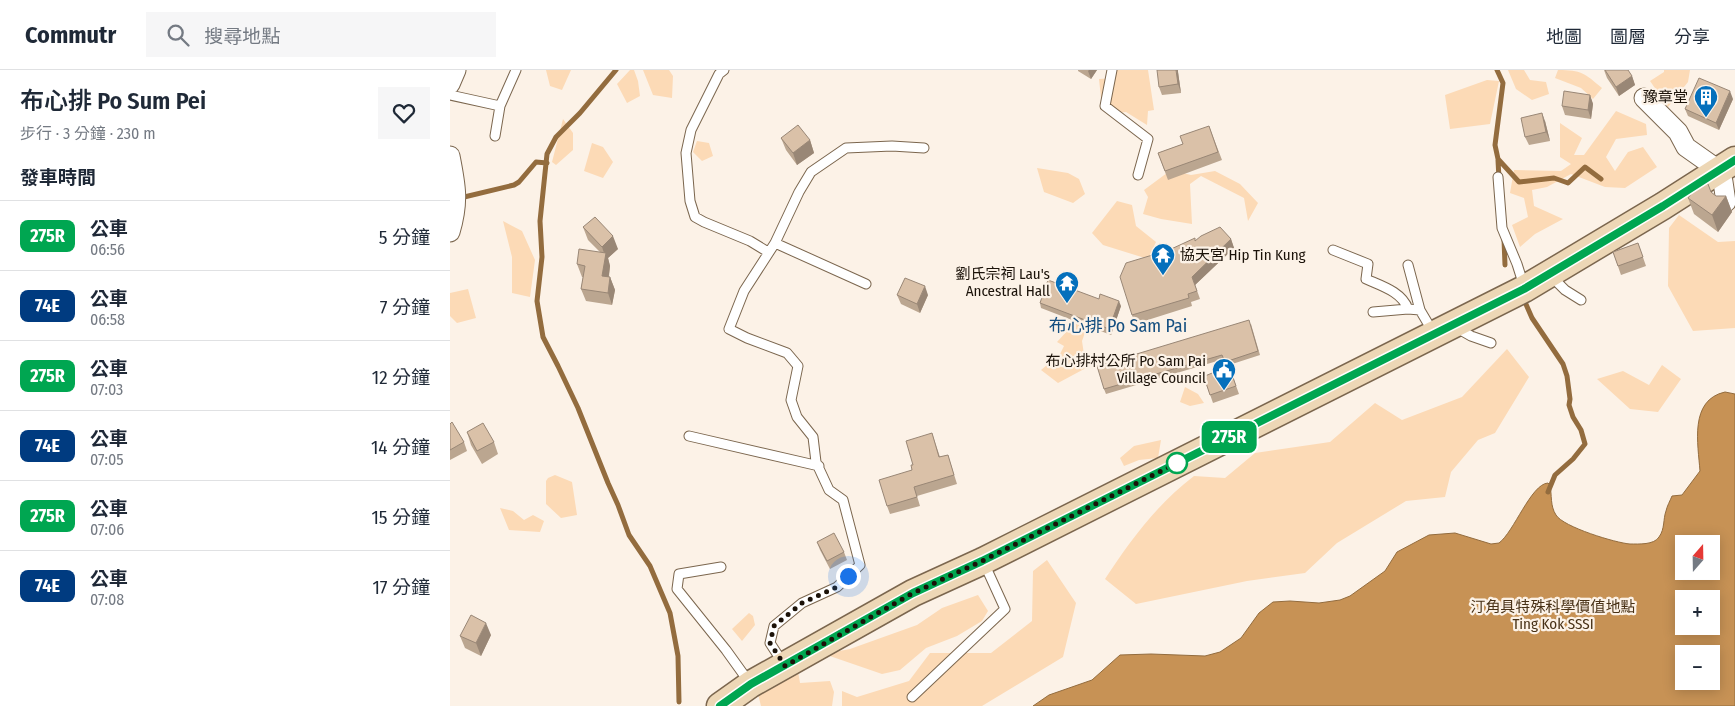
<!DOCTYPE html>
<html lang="zh-TW">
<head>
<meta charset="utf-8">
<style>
	body { margin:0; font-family:"Fira Sans Condensed","Noto Sans TC",sans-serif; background:#f6f6f7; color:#1f2937; height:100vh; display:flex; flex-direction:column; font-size:19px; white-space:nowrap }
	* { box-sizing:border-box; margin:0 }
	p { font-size:16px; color:#747a83 }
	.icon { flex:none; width:28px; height:28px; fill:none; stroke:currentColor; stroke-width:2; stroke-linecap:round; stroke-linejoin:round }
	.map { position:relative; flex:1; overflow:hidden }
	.sheet { display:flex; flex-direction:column; background:#fff; width:450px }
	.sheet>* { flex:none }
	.badge { padding:0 10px; border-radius:8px; font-size:18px; line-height:32px }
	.needle { width:32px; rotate:20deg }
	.buttons { position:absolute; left:1225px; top:465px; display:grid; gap:10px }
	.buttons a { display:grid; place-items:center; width:45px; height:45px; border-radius:0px; background:#fff; box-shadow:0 2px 12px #0003; font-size:25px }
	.you { position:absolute; width:25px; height:25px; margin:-12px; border:4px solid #fff; border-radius:50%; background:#1a73e8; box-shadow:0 0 0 8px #1a73e833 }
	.map>.badge { position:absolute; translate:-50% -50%; box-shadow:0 0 0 2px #fff }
	h2 { padding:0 20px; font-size:19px; line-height:45px }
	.round { display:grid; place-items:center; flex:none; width:52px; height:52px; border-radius:0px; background:#f6f6f7 }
	.head { display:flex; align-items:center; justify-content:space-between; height:85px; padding:0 20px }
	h1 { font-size:24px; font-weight:600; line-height:38px }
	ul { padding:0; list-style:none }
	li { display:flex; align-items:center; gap:15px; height:70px; padding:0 20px; border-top:1px solid #e0e1e3 }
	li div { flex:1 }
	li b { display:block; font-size:19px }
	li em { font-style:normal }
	li .badge { min-width:55px; font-weight:700; text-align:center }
	header { display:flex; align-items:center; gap:30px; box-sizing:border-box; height:70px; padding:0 25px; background:#fff; border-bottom:1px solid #e0e1e3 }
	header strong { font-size:24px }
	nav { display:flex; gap:28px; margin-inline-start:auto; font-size:18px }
	.search { width:350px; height:45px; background:#f6f6f7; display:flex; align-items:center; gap:12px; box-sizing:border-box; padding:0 18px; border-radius:0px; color:#747a83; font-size:19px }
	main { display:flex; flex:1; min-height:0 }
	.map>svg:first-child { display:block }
</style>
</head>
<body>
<header>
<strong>Commutr</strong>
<div class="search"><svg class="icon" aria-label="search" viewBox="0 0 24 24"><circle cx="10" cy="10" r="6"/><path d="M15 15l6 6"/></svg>搜尋地點</div>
<nav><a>地圖</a><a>圖層</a><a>分享</a></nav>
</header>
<main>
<section class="sheet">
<div class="head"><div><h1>布心排 Po Sum Pei</h1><p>步行 · 3 分鐘 · 230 m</p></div><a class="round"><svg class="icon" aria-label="heart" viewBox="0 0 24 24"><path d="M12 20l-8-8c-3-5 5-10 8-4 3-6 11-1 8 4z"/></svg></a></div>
<h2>發車時間</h2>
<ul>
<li><span class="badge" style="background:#00a651;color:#fff">275R</span><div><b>公車</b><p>06:56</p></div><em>5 分鐘</em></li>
<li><span class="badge" style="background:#003b80;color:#fff">74E</span><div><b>公車</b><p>06:58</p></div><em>7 分鐘</em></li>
<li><span class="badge" style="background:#00a651;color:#fff">275R</span><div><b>公車</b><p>07:03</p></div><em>12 分鐘</em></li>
<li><span class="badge" style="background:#003b80;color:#fff">74E</span><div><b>公車</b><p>07:05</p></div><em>14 分鐘</em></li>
<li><span class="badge" style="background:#00a651;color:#fff">275R</span><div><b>公車</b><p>07:06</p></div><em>15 分鐘</em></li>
<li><span class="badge" style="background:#003b80;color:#fff">74E</span><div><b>公車</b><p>07:08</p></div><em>17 分鐘</em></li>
</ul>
</section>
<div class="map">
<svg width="1285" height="636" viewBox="0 0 1285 636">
	<rect width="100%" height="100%" fill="#fcf2e7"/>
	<path fill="#fcdab6" d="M96,0H121L112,20L100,16Z
		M180,0H184L188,11L190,26L177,33L167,14Z
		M193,0H219L223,6L222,28L203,25Z
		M666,0H698L704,40L698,41L697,55L676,42L660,44L661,34L651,28L649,9L665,8Z
		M1058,0H1074L1080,10L1096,12L1099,24L1082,30L1066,19Z
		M1108,0C1132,0 1134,3 1152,18L1143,29L1131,18L1105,8Z
		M1214,0H1240L1238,12L1218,37L1200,11L1214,2Z
		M1037,10L1049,11L1040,54L1000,59L995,25Z
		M1166,41L1196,54L1197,65L1166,69L1156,87L1165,101L1178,82L1193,77L1207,97L1175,118L1155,117L1121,104L1097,117L1082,120L1084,136L1113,149L1085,164L1070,177L1062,155L1078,147L1074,128L1060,123L1064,100L1111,101L1121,94L1110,87V53L1132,68L1124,85H1134Z
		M113,49L123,63V80L106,95L102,92Z
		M247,71L259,73L263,86L252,91L243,82Z
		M142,73L153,77L163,92L153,108L134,101Z
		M587,98L618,103L629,109L635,124L623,133L594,122Z
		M721,100L741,105L765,101L790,114L808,133L798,151L794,128L751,106L740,114L742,154L711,149L693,144L698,127L694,120Z
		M667,131L682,135L686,156L706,172L698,189L653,175L642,163Z
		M1229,145L1268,172L1285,171V258L1243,261L1218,216L1219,158Z
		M53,151L72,161L85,190L80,227L62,223V187Z
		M18,219L26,248L7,253L0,246V223Z
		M645,235L632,271L636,298L608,313L591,300L610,284L614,276L607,272L639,237Z
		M1057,279L1079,307L1045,363L1028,370L1001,402L995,427L956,431L887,473L855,503L797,511L686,534L655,509C680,471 707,434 744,406L775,408L805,383L880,372L925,333L952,350L1012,327Z
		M1212,295L1231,309L1208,342L1180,339L1147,309L1173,301L1199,315Z
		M735,317L748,324L754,333L740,336L730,332Z
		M711,370L708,388L689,390L674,396L670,388L684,376Z
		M105,405L122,412L127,445L111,448L96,434V411L98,408Z
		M50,438L63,441L74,450L83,445L94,451L90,462L59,460Z
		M597,490L626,533L613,587L532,636H392V621L407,627L459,611L480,583H541L582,551L583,501Z
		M528,525L538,541L532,551L507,566L476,578L450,600L432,604L374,584L400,579L467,555L492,538Z
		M299,543L303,546L305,555L292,571L282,559Z
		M347,595L350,613L380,611L384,622L382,636H311L307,620Z"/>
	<path fill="#c79255" stroke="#936c3e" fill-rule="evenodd" d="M1275,322L1285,324V636H583L599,625L642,610L670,585L701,584L755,586L770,582L791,568L809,543L823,532L840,531L869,533L890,530L900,526L935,501L947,482L979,465L1005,463L1041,474L1049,473C1064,462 1081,414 1098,413L1100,415C1102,425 1100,436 1106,445C1113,457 1166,473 1180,474C1189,474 1204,475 1209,467C1215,459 1213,449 1216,441C1217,436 1220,431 1222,426L1232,425L1250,401C1248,374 1239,330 1275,322ZM1234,474H1261V501H1234ZM1234,529H1261V556H1234ZM1234,584H1261V611H1234Z"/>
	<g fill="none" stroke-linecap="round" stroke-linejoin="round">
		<path stroke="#936c3e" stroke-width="5" d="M166,0L130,43L106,67L97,84L90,151L92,187L87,231L93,267L108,296L128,338L158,413L168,435L179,465L200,496L220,543L228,586L229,632
			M1047,0L1053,13L1045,75L1048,89L1069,112L1104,108L1118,113L1135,97L1151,109
			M1048,90L1049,109
			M10,128L64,115L69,112L86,92L97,93
			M1054,169L1055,195
			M1075,232L1082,248L1113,294L1117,306L1120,329L1119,335L1123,347L1131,360L1135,374L1123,389L1105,405L1098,422"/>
		<g stroke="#7b664e" stroke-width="11">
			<path id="service" d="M274,0L269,4L241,60L236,83L240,131L245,147L254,152L300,171L318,182
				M662,0L655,36L698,69L688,105
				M0,25L50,36
				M45,66L50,36L66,0
				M1048,107L1052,158L1067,194L1074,216
				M325,173L416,214
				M883,180L918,194L916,209C932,216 952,222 958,239L970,240
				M958,195L970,240L983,262
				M1101,206L1115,220L1131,230
				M923,242L958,239
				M1007,258L1021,266L1041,273
				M239,366L369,396
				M271,497L229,504L227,519L276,580L299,612
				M333,593L320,573L324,556L352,533L387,517L410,495L393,430L379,420L366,392L363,367L347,347L341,330L348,296L337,283L297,268L279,259L294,221L325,173L349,122L361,102L396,78L442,76L474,78
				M462,627L555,539L534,493"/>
		</g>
		<g stroke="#7b664e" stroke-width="21">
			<path id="minor" d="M0,14L6,0
				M1194,28L1228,62L1236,77L1270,101L1273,112L1276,132
				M0,86C6,116 9,132 0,162"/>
		</g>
		<g stroke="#7b664e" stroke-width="29">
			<path id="secondary" d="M270,636L301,614L463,523L533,491L1074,219L1213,136L1285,90"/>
		</g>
		<use href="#service" stroke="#fff" stroke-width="9"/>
		<use href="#minor" stroke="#fff" stroke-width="19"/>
		<use href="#secondary" stroke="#edd7b6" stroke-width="26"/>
	</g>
	<path fill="#bba690" d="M628,0H647L641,9L628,1Z
		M1154,0L1182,6L1185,15L1169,26L1157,8Z
		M728,2L731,23L712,25L709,17Z
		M1140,25L1143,34L1141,49L1115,45L1112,36Z
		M1283,29L1269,60L1238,46L1235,39Z
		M1095,51L1100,71L1079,75L1075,67Z
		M759,56L772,90L718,110L708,83L733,74Z
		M331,68L360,70L364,83L347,95L336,80Z
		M1262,123L1266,126H1276L1282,142L1268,162L1244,144L1238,128Z
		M133,157L168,179L158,188L160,196L159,207H160L165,220L162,235L136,231L131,219L133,207H132L127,194L150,182L138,170Z
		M781,169L784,178L745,215L750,229L741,232L742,236L685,254L682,245L719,180L746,170Z
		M1188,173L1196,196L1171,205L1163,182Z
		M447,225H478L470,243L451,234Z
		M590,233L671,236L661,265L591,238Z
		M801,254L810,285L776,296L774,289L656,324L654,319Z
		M779,296L789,324L763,333L755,310Z
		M0,354L14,372L17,381L0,390Z
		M17,362L44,372L48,384L32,394L21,375Z
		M482,363L490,387L498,385L507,414L467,426L470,436L440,444L437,436L462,400Z
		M367,472L394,482L397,490L380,499L370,480Z
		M41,565L31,586L15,578L10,566Z"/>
	<path fill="#998776" d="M639,0H647L641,9L638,1Z
		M726,0H728V2L731,23L728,14Z
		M1182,6L1185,15L1169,26L1166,17Z
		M1280,21L1283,29L1269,60L1266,53Z
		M1140,25L1143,34L1141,49L1138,40Z
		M1092,43L1095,51L1100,71L1096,62Z
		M360,70L364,83L347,95L343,83Z
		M1276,126L1282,142L1268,162L1262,145Z
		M163,166L168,179L158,188L160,196L157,219L152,206L155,186L152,177Z
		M781,169L784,178L745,215L750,229L742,207Z
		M160,207L165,220L162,235L158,223Z
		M475,216L478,225L470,243L467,234Z
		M669,231L671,236L661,265L659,259Z
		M36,553L41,565L31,586L26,573Z"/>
	<path fill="#dac1a8" stroke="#998776" d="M707,0H726L728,14L709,17Z
		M1155,0H1178L1182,6L1166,17Z
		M1249,8L1280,21L1266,53L1235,39Z
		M1114,21L1140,25L1138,40L1112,36Z
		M1092,43L1096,62L1075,67L1071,48Z
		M348,55L360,70L343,83L331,68Z
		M759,56L768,82L715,101L708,83L733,74L730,66Z
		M1252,109L1258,114L1261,122L1266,126H1276L1262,145L1238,128Z
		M145,147L163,166L152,177L133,157Z
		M770,157L781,169L742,207L747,221L738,224L739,228L682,245L670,207L676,193L719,180L745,168V171L751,166Z
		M1188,173L1193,187L1168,196L1163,182Z
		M129,179L156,183L152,206L160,207L158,223L131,219L135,196L127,194Z
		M455,208L475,216L467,234L447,225Z
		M598,210L649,229L650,224L669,231L659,259L590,233Z
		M799,250L808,281L775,292L772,285L654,319L647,296Z
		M779,296L786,316L760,325L755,310L756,309L755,306Z
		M2,352L14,372L0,380V354Z
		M33,353L44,372L27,381L17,362Z
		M482,363L489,387L498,385L504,405L464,417L467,427L437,436L429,410L462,400L461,395H463L456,371Z
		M384,463L394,482L377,491L367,472Z
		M21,545L36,553L26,573L10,566Z"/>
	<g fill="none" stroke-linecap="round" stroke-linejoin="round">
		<g stroke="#fff" stroke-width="11">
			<path id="line" d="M270,636L301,614L463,523L532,491L1074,219L1213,136L1285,90"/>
		</g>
		<use href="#line" stroke="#00a651" stroke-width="8"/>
		<path stroke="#1b1209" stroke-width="5" stroke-dasharray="0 9" d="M398,506L387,517L352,533L324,556L320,573L335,596L463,523L532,491L727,393"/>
	</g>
	<defs>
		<g id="building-pin" transform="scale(1.25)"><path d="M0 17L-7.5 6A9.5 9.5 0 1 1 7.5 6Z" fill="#0570bc" stroke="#fcf2e7"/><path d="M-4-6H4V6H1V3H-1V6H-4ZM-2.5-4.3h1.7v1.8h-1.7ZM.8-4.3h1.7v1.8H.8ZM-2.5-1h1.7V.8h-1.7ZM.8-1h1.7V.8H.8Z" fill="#fff"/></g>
		<g id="temple-pin" transform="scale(1.25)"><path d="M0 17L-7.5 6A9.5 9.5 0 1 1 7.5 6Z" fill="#0570bc" stroke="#fcf2e7"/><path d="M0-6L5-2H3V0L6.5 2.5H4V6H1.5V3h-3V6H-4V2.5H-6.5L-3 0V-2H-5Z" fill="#fff"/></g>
		<g id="civic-pin" transform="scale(1.25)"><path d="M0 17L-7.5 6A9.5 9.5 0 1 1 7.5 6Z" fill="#0570bc" stroke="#fcf2e7"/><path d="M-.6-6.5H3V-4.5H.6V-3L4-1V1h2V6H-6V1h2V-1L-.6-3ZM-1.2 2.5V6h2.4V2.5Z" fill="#fff"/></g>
	</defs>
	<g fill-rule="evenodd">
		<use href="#building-pin" x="1256" y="27"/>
		<use href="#temple-pin" x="713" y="185"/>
		<use href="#temple-pin" x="617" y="213"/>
		<use href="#civic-pin" x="774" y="300"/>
	</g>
	<circle fill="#fff" stroke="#00a651" stroke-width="2.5" cx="727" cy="393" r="10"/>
	<g text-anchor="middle" stroke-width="4.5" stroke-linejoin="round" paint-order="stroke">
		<g font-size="15" fill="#1b1209" stroke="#fcf2e7" text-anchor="end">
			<text x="1238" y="32">豫章堂</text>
			<text x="730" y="190" text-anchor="start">協天宮 Hip Tin Kung</text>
			<text x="600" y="209">劉氏宗祠 Lau's<tspan x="600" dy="17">Ancestral Hall</tspan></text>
			<text x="756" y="296">布心排村公所 Po Sam Pai<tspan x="756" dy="17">Village Council</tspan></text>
		</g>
		<g font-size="15" fill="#483116" stroke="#fcf2e7">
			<text x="1103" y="542">汀角具特殊科學價值地點<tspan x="1103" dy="17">Ting Kok SSSI</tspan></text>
		</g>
		<g font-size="18" fill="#154f80" stroke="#fcf2e7">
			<text x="668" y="262">布心排 Po Sam Pai</text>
		</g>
	</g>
</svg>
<div class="buttons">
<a><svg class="needle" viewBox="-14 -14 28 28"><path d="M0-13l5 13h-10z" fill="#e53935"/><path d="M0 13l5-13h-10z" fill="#747a83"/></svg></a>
<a>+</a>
<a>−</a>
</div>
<div class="you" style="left:398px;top:506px"></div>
<b class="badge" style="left:779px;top:367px;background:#00a651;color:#fff">275R</b>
</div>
</main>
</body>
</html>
